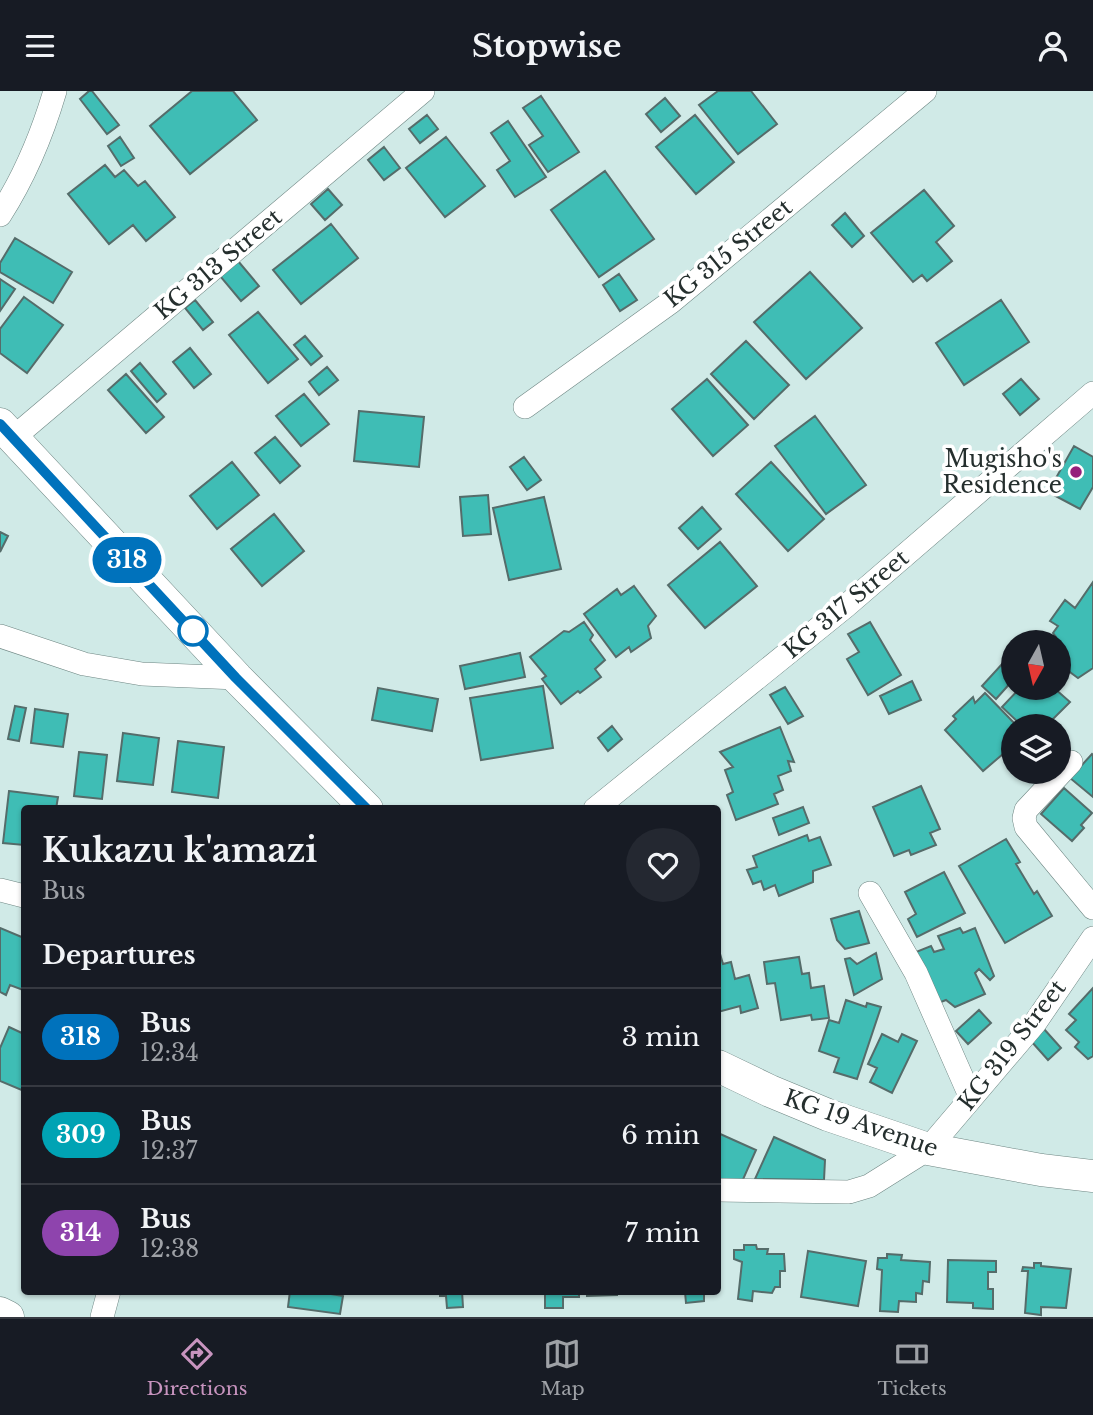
<!DOCTYPE html>
<html lang="en">
<head>
<meta charset="utf-8">
<style>
	body { margin:0; font-family:"Libre Baskerville",serif; background:#242831; color:#f1f3f6; height:100vh; display:flex; flex-direction:column; font-size:26px; white-space:nowrap }
	* { box-sizing:border-box; margin:0 }
	p { font-size:23px; color:#9ea1a6 }
	.icon { flex:none; width:38px; height:38px; fill:none; stroke:currentColor; stroke-width:2; stroke-linecap:round; stroke-linejoin:round }
	.map { position:relative; flex:1; overflow:hidden }
	.drawer { position:absolute; left:21px; top:714px; width:700px; height:490px; display:flex; flex-direction:column; background:#171b24; border-radius:7px; box-shadow:0 2px 5px #0004 }
	.drawer>* { flex:none }
	.badge { padding:0 14px; border-radius:23px; font-size:24px; line-height:46px }
	.needle { width:46px; rotate:188deg }
	.fabs { position:absolute; left:1001px; top:539px; display:grid; gap:14px }
	.fabs a { display:grid; place-items:center; width:70px; height:70px; border-radius:50%; background:#171b24; box-shadow:0 2px 5px #0004; font-size:35px }
	.map>.badge { position:absolute; translate:-50% -50%; box-shadow:0 0 0 4px #fff }
	h2 { padding:0 21px; font-size:26px; line-height:63px }
	.round { display:grid; place-items:center; flex:none; width:74px; height:74px; border-radius:37px; background:#242831 }
	.headline { display:flex; align-items:center; justify-content:space-between; height:119px; padding:0 21px }
	h1 { font-size:33px; font-weight:700; line-height:52px }
	ul { padding:0; list-style:none }
	li { display:flex; align-items:center; gap:21px; height:98px; padding:0 21px; border-top:2px solid #363941 }
	li div { flex:1 }
	li b { display:block; font-size:26px }
	li em { font-style:normal }
	li .badge { min-width:77px; font-weight:700; text-align:center }
	header { display:flex; justify-content:space-between; align-items:center; height:91px; padding:0 21px; background:#171b24; font-size:32px; font-weight:700 }
	.tabs { display:flex; justify-content:space-around; align-items:center; height:98px; border-top:2px solid #363941; background:#171b24; font-size:19px; color:#9ea1a6 }
	.tabs a { display:grid; justify-items:center; gap:4px }
	.tabs .selected { color:#c894bf }
	.map>svg:first-child { display:block }
</style>
</head>
<body>
<header><svg class="icon" aria-label="menu" viewBox="0 0 24 24"><path d="M4 6h16M4 12h16M4 18h16"/></svg>Stopwise<svg class="icon" aria-label="person" viewBox="0 0 24 24"><circle cx="12" cy="8" r="4"/><path d="M4 21q1-7 8-7t8 7"/></svg></header>
<div class="map">
<svg width="1093" height="1226" viewBox="0 0 1093 1226">
	<rect width="100%" height="100%" fill="#d0eae7"/>
	<path fill="#3fbdb5" stroke="#556c6a" stroke-width="2" d="M89,0H92L119,34L107,43L80,8Z
		M192,0H233L257,29L190,83L150,35Z
		M718,0H751L777,33L738,63L699,14Z
		M541,5L579,61L548,81L529,54L543,45L523,17Z
		M665,7L680,25L661,41L646,23Z
		M427,24L438,38L420,52L409,38Z
		M695,24L734,71L696,103L656,56Z
		M508,30L546,86L515,106L497,79L510,70L491,42Z
		M120,46L134,67L121,75L108,55Z
		M446,46L485,95L445,126L406,77Z
		M384,56L400,77L384,89L368,69Z
		M105,74L115,86L124,79L138,95L145,90L175,126L146,150L133,134L109,153L68,103Z
		M605,80L654,148L599,186L551,119Z
		M328,98L342,114L325,129L311,113Z
		M924,99L954,135L936,151L952,170L927,190L922,184L913,191L871,142Z
		M845,122L864,145L852,156L832,134Z
		M331,133L358,167L301,213L273,179Z
		M15,147L72,181L53,212L0,181V172Z
		M238,170L259,195L241,210L220,185Z
		M810,181L862,237L806,288L754,231Z
		M619,183L637,209L620,220L603,194Z
		M0,188L15,198L0,220Z
		M24,206L63,234L27,282L0,262V238Z
		M195,209L213,231L203,239L185,217Z
		M1001,209L1029,251L964,294L936,252Z
		M258,221L298,268L268,292L229,244Z
		M305,245L322,265L311,274L294,254Z
		M746,250L789,294L754,328L711,283Z
		M190,257L211,283L194,297L173,271Z
		M140,272L166,303L157,311L131,280Z
		M327,276L338,289L319,304L309,291Z
		M126,283L164,326L146,342L108,299Z
		M707,288L748,334L713,365L672,318Z
		M1021,288L1039,308L1020,324L1003,303Z
		M304,303L329,333L301,355L276,325Z
		M359,320L424,326L419,376L354,370Z
		M815,325L866,394L826,423L775,355Z
		M275,346L300,375L280,392L255,362Z
		M1074,355L1093,366V396L1080,418L1048,401Z
		M524,366L541,389L527,399L510,376Z
		M232,371L259,404L217,438L190,405Z
		M771,371L824,428L788,460L736,403Z
		M488,404L491,443L463,445L460,406Z
		M544,406L561,478L509,489L493,417Z
		M702,416L721,438L698,458L679,437Z
		M274,423L304,460L262,495L231,458Z
		M0,441L8,445L0,461Z
		M720,451L757,495L705,537L668,494Z
		M1093,491V577L1078,587L1059,573V551H1052L1056,546L1053,542L1058,535L1050,530L1065,509L1075,517Z
		M634,495L656,525L648,535L651,547L631,561L629,556L616,566L584,523L617,498L621,504Z
		M584,531L593,544L590,549L605,569L595,578L601,586L580,602L578,600L561,613L542,588L546,585L530,566L564,540L569,541Z
		M870,531L901,584L868,604L847,568L859,561L848,543Z
		M1013,561V589L996,608L982,595Z
		M520,562L525,586L465,598L460,575Z
		M912,590L921,609L889,623L880,605Z
		M543,595L553,657L481,669L470,607Z
		M785,596L803,625L788,633L770,604Z
		M378,597L438,608L432,640L372,629Z
		M1020,597H1054L1070,611L1046,635H1022L1002,616Z
		M985,602L1017,635H1013V646L1005,653L1010,657L983,680L945,639L956,628L953,625L973,606L975,612Z
		M15,615L26,617L19,650L8,648Z
		M35,618L68,623L63,656L31,652Z
		M612,635L622,648L608,660L598,647Z
		M780,636L794,671L788,670L791,680L778,685L783,699L774,703L778,713L736,729L727,704L733,701L725,679L733,676L720,661Z
		M123,642L159,647L153,694L117,690Z
		M178,650L224,656L218,707L172,701Z
		M79,661L107,664L102,708L74,705Z
		M1092,663L1093,664V706L1070,687Z
		M921,695L940,738L930,742L936,754L911,764L909,759L894,765L873,716Z
		M1064,697L1092,722L1081,734L1084,737L1072,750L1041,723Z
		M9,700L58,706L56,718H24V754L3,752Z
		M803,716L809,732L779,744L773,727Z
		M807,744L809,750L820,746L831,774L813,780V791L779,805L775,794L764,799L761,790L753,793L747,779L757,776L753,765Z
		M1006,748L1020,771L1016,773L1034,803L1037,800L1052,825L1005,852L959,775Z
		M944,781L965,822L917,846L908,828L916,823L905,801Z
		M859,820L869,852L845,858L837,849L831,828Z
		M0,837L24,847V896L23,899L10,894L6,904L0,901Z
		M960,837L963,842L975,837L994,885L990,889L979,878L975,882L985,903L955,916L946,909L936,913L916,861L931,855L934,861L944,858L938,845Z
		M718,856L723,873L731,871L735,888L749,884L758,917L741,922L740,915L718,921Z
		M876,862L882,888L854,904L845,868L850,867L857,873Z
		M799,866L802,883L809,882L811,897L824,895L829,927L812,929L811,924L781,929L775,892L767,893L764,871Z
		M1093,897V965L1088,968L1075,956L1079,951L1066,939L1076,929L1069,923Z
		M846,909L866,916L867,912L881,916L857,988L834,981L839,967L819,960L829,929L839,932Z
		M979,919L991,932L968,953L956,940Z
		M9,936L24,943V1000L0,990V957Z
		M1044,938L1061,957L1048,969L1031,950Z
		M882,943L898,951L902,943L917,950L892,1002L870,991L877,977L868,973Z
		M718,1042L756,1059L741,1093L718,1090Z
		M774,1046L825,1069L824,1089L755,1088Z
		M744,1154H756L757,1158H768L767,1163H784L785,1180H780V1196H775L772,1202L753,1200L752,1210L738,1208L742,1171L734,1168V1159H744Z
		M808,1160L866,1170L858,1215L801,1206Z
		M887,1163L902,1164L901,1169L930,1171L929,1191L923,1190L922,1203L916,1202V1211L899,1210L898,1221L880,1220L882,1179L877,1178L878,1167H887Z
		M948,1169L996,1170V1181H988V1198H993V1218L973,1217V1212L947,1211Z
		M1034,1172H1041V1175L1071,1178L1066,1217L1041,1216V1224L1025,1222L1028,1180H1022L1023,1176L1034,1177Z
		M290,1200H313L343,1205L340,1223L288,1216Z
		M440,1200H462L463,1216L447,1217L446,1205H440Z
		M528,1200H579V1206H563V1217H545V1203H528Z
		M587,1200H617V1204L587,1205Z
		M669,1200H704V1210L686,1212L685,1201L669,1202Z"/>
	<g fill="none" stroke-linecap="round" stroke-linejoin="round">
		<g stroke="#6e8683" stroke-width="24">
			<path id="street" d="M0,124C25,85 42,44 55,0
				M525,316L671,211L925,0
				M13,347L423,0
				M0,545L84,573L142,583L237,587
				M1071,671L1026,719L1024,727L1026,736L1093,817
				M595,718L846,515L1093,302
				M0,799L24,805
				M870,802L916,882L971,1007
				M718,1099L849,1101L869,1095L928,1058L1035,932L1093,847
				M102,1226L109,1200"/>
		</g>
		<g stroke="#6e8683" stroke-width="33">
			<path id="secondary" d="M0,333L237,587L367,718
				M718,975L770,1000L828,1024L928,1058L1041,1079L1093,1085
				M0,1222L8,1226"/>
		</g>
		<use href="#street" stroke="#fff" stroke-width="23"/>
		<use href="#secondary" stroke="#fff" stroke-width="32"/>
	</g>
	<g fill="none" stroke-linecap="round" stroke-linejoin="round">
		<g stroke="#fff" stroke-width="16">
			<path id="line" d="M0,333L236,587L367,718"/>
		</g>
		<use href="#line" stroke="#0072bc" stroke-width="10"/>
	</g>
	<circle fill="#961f7c" stroke="#fff" stroke-width="2.5" cx="1076" cy="381" r="7"/>
	<circle fill="#fff" stroke="#0072bc" stroke-width="3.5" cx="193" cy="540" r="14"/>
	<g text-anchor="middle" stroke-width="7" stroke-linejoin="round" paint-order="stroke">
		<g font-size="23" fill="#252f2e" stroke="#fff">
			<text transform="translate(728 162) rotate(-39)" y="8">KG 315 Street</text>
			<text transform="translate(218 173) rotate(-40)" y="8">KG 313 Street</text>
			<text transform="translate(846 513) rotate(-40)" y="8">KG 317 Street</text>
			<text transform="translate(1012 954) rotate(-52)" y="8">KG 319 Street</text>
			<text transform="translate(861 1032) rotate(19)" y="8">KG 19 Avenue</text>
		</g>
		<g font-size="23" fill="#252f2e" stroke="#fff" text-anchor="end">
			<text x="1062" y="376">Mugisho's<tspan x="1062" dy="26">Residence</tspan></text>
		</g>
	</g>
</svg>
<div class="fabs">
<a><svg class="needle" viewBox="-14 -14 28 28"><path d="M0-13l5 13h-10z" fill="#e53935"/><path d="M0 13l5-13h-10z" fill="#9ea1a6"/></svg></a>
<a><svg class="icon" aria-label="layers" viewBox="0 0 24 24"><path d="M12 4l9 5-9 5-9-5zM3 14l9 5 9-5"/></svg></a>
</div>
<b class="badge" style="left:127px;top:469px;background:#0072bc;color:#fff">318</b>
<section class="drawer">
<div class="headline"><div><h1>Kukazu k'amazi</h1><p>Bus</p></div><a class="round"><svg class="icon" aria-label="heart" viewBox="0 0 24 24"><path d="M12 20l-8-8c-3-5 5-10 8-4 3-6 11-1 8 4z"/></svg></a></div>
<h2>Departures</h2>
<ul>
<li><span class="badge" style="background:#0072bc;color:#fff">318</span><div><b>Bus</b><p>12:34</p></div><em>3 min</em></li>
<li><span class="badge" style="background:#00a3b4;color:#fff">309</span><div><b>Bus</b><p>12:37</p></div><em>6 min</em></li>
<li><span class="badge" style="background:#8e44ad;color:#fff">314</span><div><b>Bus</b><p>12:38</p></div><em>7 min</em></li>
</ul>
</section>
</div>
<nav class="tabs">
<a class="selected"><svg class="icon" aria-label="directions" viewBox="0 0 24 24"><path d="M12 3l9 9-9 9-9-9zM9 14v-3h6M13 9l2 2-2 2"/></svg>Directions</a>
<a><svg class="icon" aria-label="map" viewBox="0 0 24 24"><path d="M3 6l6-2 6 2 6-2v14l-6 2-6-2-6 2zM9 4v14M15 6v14"/></svg>Map</a>
<a><svg class="icon" aria-label="tickets" viewBox="0 0 24 24"><path d="M3 7h18v10H3zM15 7v10"/></svg>Tickets</a>
</nav>
</body>
</html>
